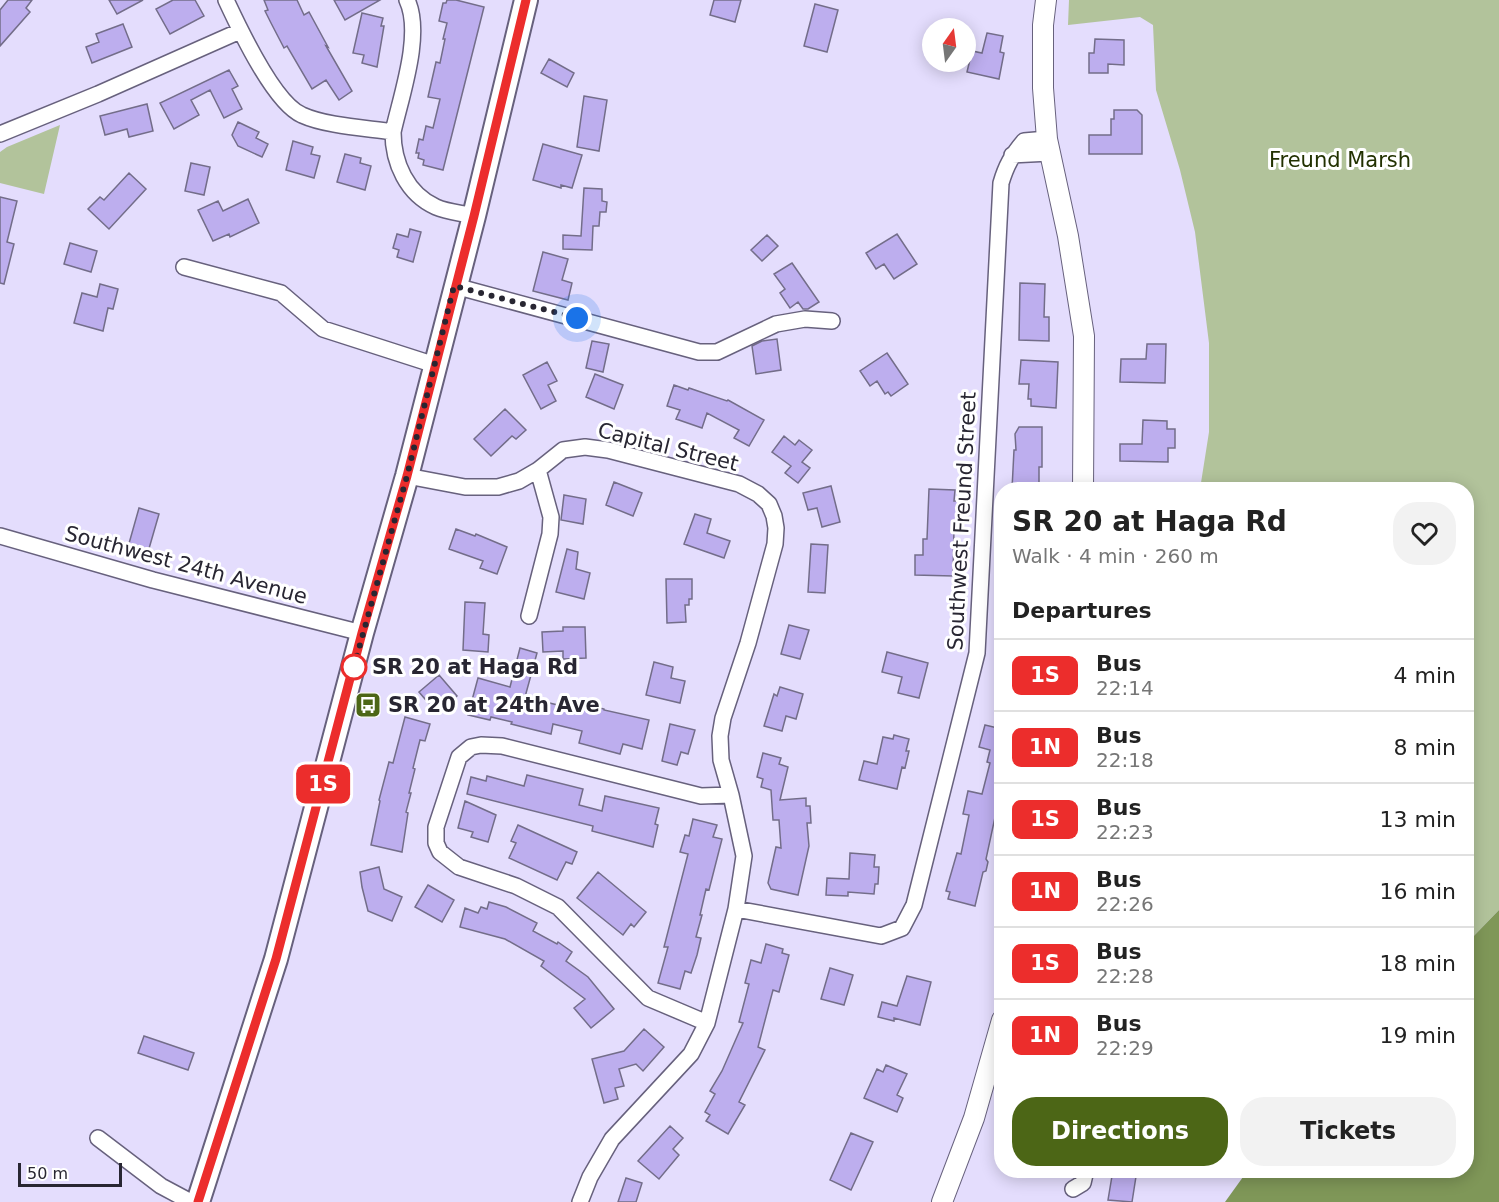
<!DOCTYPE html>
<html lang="en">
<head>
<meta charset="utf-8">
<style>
	body { margin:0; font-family:"DejaVu Sans",sans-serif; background:#f2f2f2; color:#222; height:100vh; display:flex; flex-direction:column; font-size:22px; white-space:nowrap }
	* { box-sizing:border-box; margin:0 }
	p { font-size:20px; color:#767676 }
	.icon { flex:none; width:33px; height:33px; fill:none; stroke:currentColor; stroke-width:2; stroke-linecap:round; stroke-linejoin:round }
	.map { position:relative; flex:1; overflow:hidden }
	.drawer { position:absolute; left:994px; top:482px; width:480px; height:696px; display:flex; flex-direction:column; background:#fff; border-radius:24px; box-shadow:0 3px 15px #0003 }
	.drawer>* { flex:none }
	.badge { padding:0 12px; border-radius:9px; font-size:21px; line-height:39px }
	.needle { width:39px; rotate:14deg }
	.controls { position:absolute; left:922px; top:18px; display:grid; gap:12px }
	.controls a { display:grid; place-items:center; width:54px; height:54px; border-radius:50%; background:#fff; box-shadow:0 3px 15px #0003; font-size:30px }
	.scale { position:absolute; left:18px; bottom:15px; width:104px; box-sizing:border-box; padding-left:6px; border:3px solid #282632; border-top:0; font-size:16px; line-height:21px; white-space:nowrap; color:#282632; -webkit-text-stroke:4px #fff; paint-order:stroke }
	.you { position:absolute; width:30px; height:30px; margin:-15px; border:4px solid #fff; border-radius:50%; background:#1a73e8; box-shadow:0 0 0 9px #1a73e833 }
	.map>.badge { position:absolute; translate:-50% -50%; box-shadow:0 0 0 3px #fff }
	h2 { padding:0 18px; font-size:22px; line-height:54px }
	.round { display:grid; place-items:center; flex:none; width:63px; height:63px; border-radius:24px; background:#f2f2f2 }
	.overview { display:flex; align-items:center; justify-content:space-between; height:102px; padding:0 18px }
	h1 { font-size:28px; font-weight:600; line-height:45px }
	.action { display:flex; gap:12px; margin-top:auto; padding:12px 18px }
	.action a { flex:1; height:69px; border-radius:24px; background:#4c6616; color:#fff; font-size:24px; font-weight:600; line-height:69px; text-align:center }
	.action a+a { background:#f2f2f2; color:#222 }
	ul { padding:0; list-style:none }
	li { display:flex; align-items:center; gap:18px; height:72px; padding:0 18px; border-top:2px solid #e0e0e0 }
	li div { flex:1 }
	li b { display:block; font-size:22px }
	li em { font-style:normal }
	li .badge { min-width:66px; font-weight:700; text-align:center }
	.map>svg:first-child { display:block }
</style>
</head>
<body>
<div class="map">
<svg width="1499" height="1202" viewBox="0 0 1499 1202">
	<rect width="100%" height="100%" fill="#e4ddfd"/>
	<path fill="#b2c39b" d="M1069,0H1499V910L1467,943V489H1200L1209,432V343L1195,232L1180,170L1156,90L1153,25L1140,17L1068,25Z
		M60,125L44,194L0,183V152L7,147Z"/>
	<path fill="#7f9758" d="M1499,910V1202H1225L1248,1170H1467V943Z"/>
	<path fill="#bdaeee" stroke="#736d89" stroke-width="1.5" d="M8,0H32L26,8L30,12L0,46V10Z
		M109,0H143L117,14Z
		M173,0H195L204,16L170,34L156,9Z
		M264,0H297L304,15L309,12L328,47L326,46L352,91L339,100L326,80L312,89L287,46L284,48L271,23L265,11L268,10Z
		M334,0H380L345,20Z
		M447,0H456L484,7L443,170L423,165L424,160L418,158L419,153H416L419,139L423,140L426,126L433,128L440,99L428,97L436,62L440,63L445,39H443L447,23L439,21L443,3H446Z
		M714,0H741L735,22L710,15Z
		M815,4L838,10L827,52L804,46Z
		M362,13L383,18L381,26H384L377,67L362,63L364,55L353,53Z
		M123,24L132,47L92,63L86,47L99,42L96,34Z
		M987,33L1003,36L1000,52L1004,53L999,79L967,72L972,51L982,53Z
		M1095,39L1124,40V65L1108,64V73H1089V53H1094Z
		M549,59L574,73L567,87L541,73Z
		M229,70L238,86L232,89L242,109L224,118L210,90L191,100L199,115L174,129L160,103Z
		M584,96L607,100L599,151L577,147Z
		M147,104L153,131L129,137L127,129L105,135L100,116Z
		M1114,110H1137L1142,115V154H1089V135H1111V119H1114Z
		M238,122L259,132L256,138L268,144L262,157L238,146L232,135Z
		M293,141L313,147L311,154L320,156L314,178L286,170Z
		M543,144L582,155L572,188L561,185V188L533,180Z
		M345,154L361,158L360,163L371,166L365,190L337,182Z
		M191,163L210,167L204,195L185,191Z
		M129,173L146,189L109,229L88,209L100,197L104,200Z
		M584,188L602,189V201L607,202L606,212H600L599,226H593L592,250L563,249V235L581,236Z
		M0,197L17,201L7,242L14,244L4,284L0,283Z
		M248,199L259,223L230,237L229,234L213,241L198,210L218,201L223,211Z
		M410,229L421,232L413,262L397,257L399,250L393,248L397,234L408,237Z
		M897,234L917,264L894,279L884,264L876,269L866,253Z
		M767,235L778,246L762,261L751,250Z
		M70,243L97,251L91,272L64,264Z
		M543,252L568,259L562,280L572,283L568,300L533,291Z
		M792,263L819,302L808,309H803L798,302L790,308L780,293L785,289L774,274Z
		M1020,283L1045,284L1044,317H1049V341L1019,340Z
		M100,284L118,289L113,309L108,308L103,331L74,323L82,293L97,297Z
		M777,339L781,370L756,374L752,346L762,341Z
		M592,341L609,344L603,372L586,368Z
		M1147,344H1166L1165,383L1120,382L1121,359H1146Z
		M887,353L908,384L891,396L888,392L885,394L877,381L870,386L860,371Z
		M1021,360L1058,362L1056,408L1031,406V399H1028L1029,384H1019Z
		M547,362L557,381L548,385L556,401L541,409L523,375Z
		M595,374L623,385L614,409L586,397Z
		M674,385L688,390L689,388L727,401L728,400L764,420L749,446L734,438L739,430L707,413L702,428L676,419L680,410L667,406Z
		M505,409L526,430L516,439L512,436L491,456L474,439Z
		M1143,420L1167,421V429H1175V448H1168V462L1120,461V444H1142Z
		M1019,427H1042V467H1039V489H1012L1014,450H1016L1015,434Z
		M784,436L795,445L799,440L812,450L802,462L810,468L798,483L785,473L791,466L772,452Z
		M614,482L642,493L633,516L606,505Z
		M831,486L840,522L822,527L817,508L808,510L803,493Z
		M929,489L955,490L954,501H959L958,528H954L953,576L915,575V555H923V539H927Z
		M564,495L586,499L583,524L561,520Z
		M139,508L159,514L148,552L128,547Z
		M695,514L711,519L707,533L730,541L724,558L684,544Z
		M456,529L475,536L476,534L507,547L497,574L480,568L483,561L449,549Z
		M811,544L828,545L825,593L808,592Z
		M567,549L578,552L576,569L590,573L584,599L556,592Z
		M666,579H692V599H689V605H685L686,622L667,623Z
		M465,602L485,603L483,634L489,635L488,652L463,650Z
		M789,625L809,630L800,659L781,654Z
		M563,627H585L586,658L563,659V651L543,652L542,632L563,631Z
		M520,648L537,653L525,697L566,707L568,699L604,709V710L649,720L642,749L623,744L620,754L579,743L582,731L553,724L551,734L511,724L512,722L491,717L490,720L468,715L478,678L510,687Z
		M887,652L928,663L919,698L898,693L902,677L882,672Z
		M654,662L673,667L671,678L685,681L680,703L646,695Z
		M439,675L457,696L437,713L419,692Z
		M780,687L803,694L796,719L786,716L782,731L764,726L774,694L777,696Z
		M405,717L430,724L425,741L420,740L413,768L415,769L409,793H411L406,812L408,813L402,852L371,845L380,801L379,800L389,762L393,763Z
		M670,724L695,730L688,754L681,752L677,765L662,761Z
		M985,725L1002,729V785L986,859L988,862L986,871L983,872L975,906L948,899L950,892L946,891L957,853L961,854L969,815L963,814L968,791L982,794L990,763L987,762L990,750L979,747Z
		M894,735L909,739L906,751H909L905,768L902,767L897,789L859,780L864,761L877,764L883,737L893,739Z
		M763,753L781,758L779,764L788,767L780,800L806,798V806H810L811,823H807L809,846L798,895L771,889L768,883L776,847L781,848L779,820H773L771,790L761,787L763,779L757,777Z
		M527,775L583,789L579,805L602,811L605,796L659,808L655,824L658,825L653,847L592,831L593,826L467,794L471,777L486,781L487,776L524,786Z
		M465,801L496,815L488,842L471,837L473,832L458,828Z
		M693,819L717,825L713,837L722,839L709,890L706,889L700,915H702L696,937L701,938L697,955L691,973L685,971L680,989L658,983L668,947H664L688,854L680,852L685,835L689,836Z
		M518,825L577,852L572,864L566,862L557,880L509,858L516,843L511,841Z
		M850,853L875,855L874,867H879L878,884H875L874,894L848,892V896L826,895L827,878L849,879Z
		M379,867L384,889L402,897L392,921L368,911L362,887L360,872Z
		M598,872L646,912L634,927L631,924L623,935L577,898Z
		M428,885L454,900L442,922L415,907Z
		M489,902L506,907L537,923L533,931L557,944L558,942L572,952L566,961L588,977L614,1009L591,1028L574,1008L585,999L541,966L544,961L505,939L460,927L465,908L478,913L481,907L487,909Z
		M766,944L783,949L782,953L789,955L779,992L773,990L758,1047L765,1050L739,1102L745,1105L728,1134L706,1121L710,1115L705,1112L715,1094L710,1091L722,1071L743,1023L739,1022L749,984L745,983L751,960L761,963Z
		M830,968L853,975L844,1005L821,999Z
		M907,976L931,982L920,1025L894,1018V1021L878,1017L882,1002L897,1006Z
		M644,1029L664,1047L643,1071L636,1064L619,1069L624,1086L615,1088L618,1099L604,1103L592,1059L624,1051Z
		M144,1036L194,1053L188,1070L138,1053Z
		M886,1065L907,1074L897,1095L903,1098L897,1112L864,1098L877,1069L883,1072Z
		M670,1126L683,1138L673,1149L679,1155L659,1179L638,1161Z
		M851,1133L873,1142L851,1190L830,1180Z
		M1113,1170H1137L1132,1202L1108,1200Z
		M626,1178L642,1183L636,1202H618Z"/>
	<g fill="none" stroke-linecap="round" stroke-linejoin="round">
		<g stroke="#67617d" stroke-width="18">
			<path id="street" d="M226,0C239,28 274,103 302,115C326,126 366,128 393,132
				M407,0C423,34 401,96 393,132C393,163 407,194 436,207C447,212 462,213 474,216
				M0,134L98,94L240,31
				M1012,155L1050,153
				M184,267L281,293L323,329L435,365
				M455,286L699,352H717L776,324L805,319L832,321
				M407,476L465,487H498L519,481L538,470L563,450L585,447L608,450L739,484L758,494L769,504L774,516L776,528L775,544L748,643L723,718L720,736L721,760L731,795L744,856L736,909L707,1023L691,1054L612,1139L590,1177L580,1202
				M0,536L153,580L362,633
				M529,616L550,534L551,517L538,470
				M736,909L881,936L902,928L914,905L977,653L1001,183C1006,166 1012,155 1024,141L1047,139
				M707,1023L648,998L558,907L516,886L459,867L440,852L436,843V827L459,757L471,747L481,745L502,746L701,796L731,795
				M98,1138L161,1186L191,1202
				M1073,1189L1083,1183L1086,1170"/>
		</g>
		<g stroke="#67617d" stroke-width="22">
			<path id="secondary" d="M1046,0L1043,25V88L1047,139L1068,236L1084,336L1083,489
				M942,1202L974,1118L1002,1020"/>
		</g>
		<g stroke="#67617d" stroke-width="26">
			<path id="primary" d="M198,1202L276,959L362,633L407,476L474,216L526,0"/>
		</g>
		<use href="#street" stroke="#fff" stroke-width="15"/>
		<use href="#secondary" stroke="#fff" stroke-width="20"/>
		<use href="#primary" stroke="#fff" stroke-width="22"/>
	</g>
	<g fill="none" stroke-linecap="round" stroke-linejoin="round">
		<g stroke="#fff" stroke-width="14">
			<path id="line" d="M198,1202L276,959L362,633L407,476L474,216L526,0"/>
		</g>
		<use href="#line" stroke="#ec2d2c" stroke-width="9"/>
		<path stroke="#282632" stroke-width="6" stroke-dasharray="0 10.8" d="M354,667L351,677L407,476L454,286L577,318"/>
	</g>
	<defs>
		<g id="bus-square" transform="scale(1.35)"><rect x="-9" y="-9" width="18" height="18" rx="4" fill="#4c6616" stroke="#fff"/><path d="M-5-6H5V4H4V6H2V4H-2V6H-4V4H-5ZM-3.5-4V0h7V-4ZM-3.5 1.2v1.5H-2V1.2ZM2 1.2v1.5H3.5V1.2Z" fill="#fff"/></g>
	</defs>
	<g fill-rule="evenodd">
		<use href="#bus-square" x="368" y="705"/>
	</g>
	<circle fill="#fff" stroke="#ec2d2c" stroke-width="3" cx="354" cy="667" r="12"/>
	<g text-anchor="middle" stroke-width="6" stroke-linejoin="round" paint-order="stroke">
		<g font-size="21" fill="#223101" stroke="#fff">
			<text x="1340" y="167">Freund Marsh</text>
		</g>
		<g font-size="21" fill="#282632" stroke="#fff">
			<text transform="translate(668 447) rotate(14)" y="7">Capital Street</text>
			<text transform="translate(962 521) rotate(-87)" y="7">Southwest Freund Street</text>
			<text transform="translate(186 565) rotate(15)" y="7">Southwest 24th Avenue</text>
		</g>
		<g font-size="21" font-weight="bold" fill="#282632" stroke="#fff" text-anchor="start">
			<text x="372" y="674">SR 20 at Haga Rd</text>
		</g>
		<g font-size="21" font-weight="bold" fill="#282632" stroke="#fff" text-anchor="start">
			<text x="388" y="712">SR 20 at 24th Ave</text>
		</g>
	</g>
</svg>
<div class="controls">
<a><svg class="needle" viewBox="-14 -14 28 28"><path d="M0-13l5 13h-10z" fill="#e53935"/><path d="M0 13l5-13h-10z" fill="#767676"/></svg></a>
</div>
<div class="scale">50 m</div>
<div class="you" style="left:577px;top:318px"></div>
<b class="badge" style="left:323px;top:784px;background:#ec2d2c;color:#fff">1S</b>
<section class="drawer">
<div class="overview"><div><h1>SR 20 at Haga Rd</h1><p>Walk · 4 min · 260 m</p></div><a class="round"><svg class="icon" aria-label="heart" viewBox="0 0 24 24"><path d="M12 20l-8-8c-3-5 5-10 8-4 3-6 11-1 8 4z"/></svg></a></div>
<h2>Departures</h2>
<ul>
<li><span class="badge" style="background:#ec2d2c;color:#fff">1S</span><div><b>Bus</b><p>22:14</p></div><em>4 min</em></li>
<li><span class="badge" style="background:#ec2d2c;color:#fff">1N</span><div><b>Bus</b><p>22:18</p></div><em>8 min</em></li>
<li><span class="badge" style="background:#ec2d2c;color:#fff">1S</span><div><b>Bus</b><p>22:23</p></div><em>13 min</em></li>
<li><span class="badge" style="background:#ec2d2c;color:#fff">1N</span><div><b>Bus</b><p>22:26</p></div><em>16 min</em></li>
<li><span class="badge" style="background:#ec2d2c;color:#fff">1S</span><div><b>Bus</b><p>22:28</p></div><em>18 min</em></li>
<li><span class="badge" style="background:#ec2d2c;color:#fff">1N</span><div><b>Bus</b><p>22:29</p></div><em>19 min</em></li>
</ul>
<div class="action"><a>Directions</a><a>Tickets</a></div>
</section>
</div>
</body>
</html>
